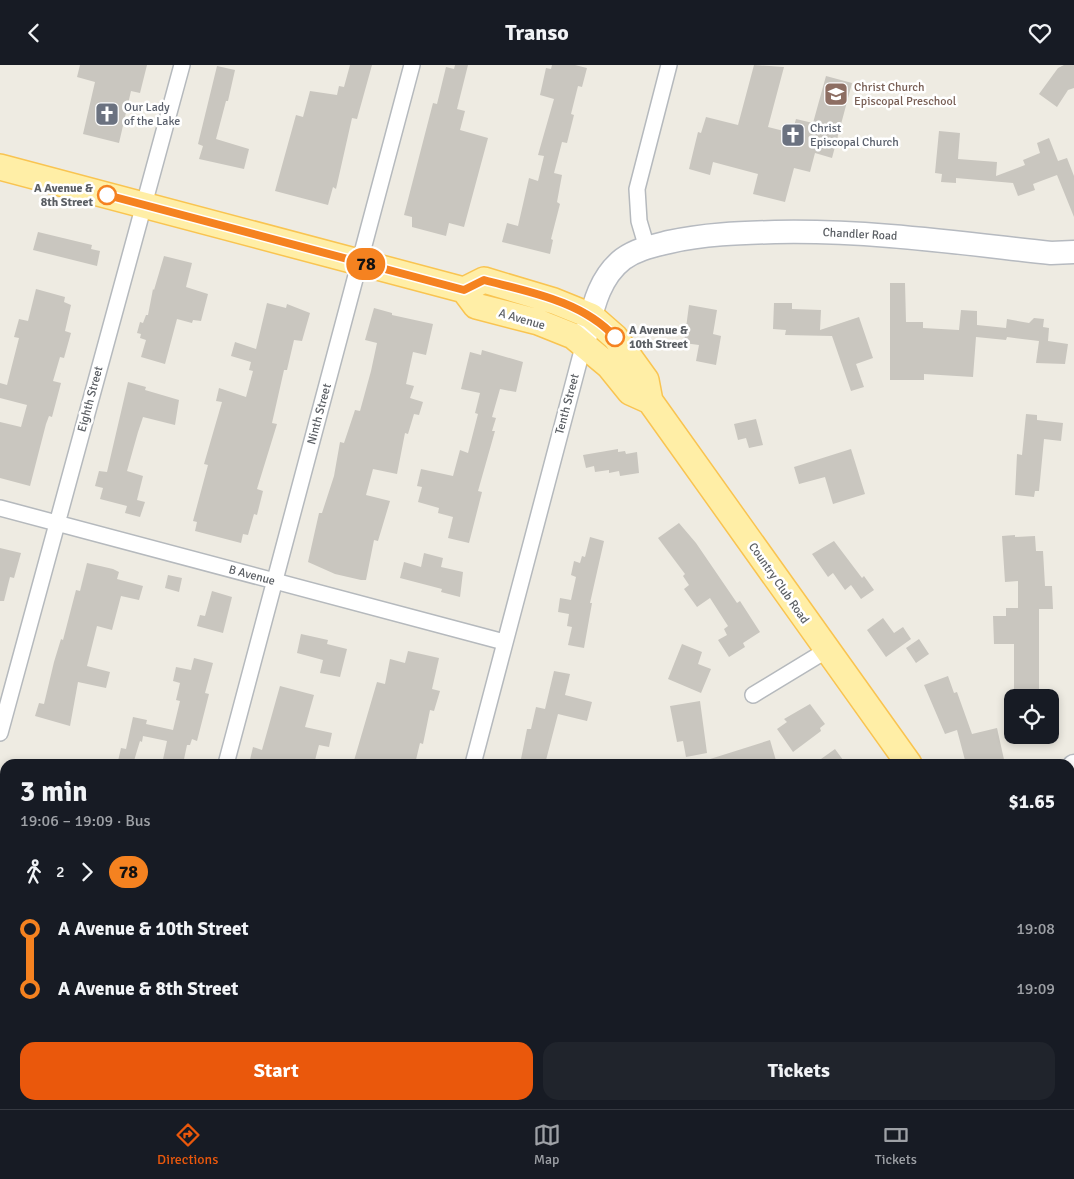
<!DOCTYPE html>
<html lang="en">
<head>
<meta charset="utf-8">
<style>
	body { margin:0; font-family:Signika,sans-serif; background:#20242c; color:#f1f3f6; height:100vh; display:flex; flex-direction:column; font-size:19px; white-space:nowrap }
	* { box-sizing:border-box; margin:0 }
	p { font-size:16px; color:#9ea1a6 }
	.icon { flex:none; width:28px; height:28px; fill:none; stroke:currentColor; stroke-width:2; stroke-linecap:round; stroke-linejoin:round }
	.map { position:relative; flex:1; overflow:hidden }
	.panel { position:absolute; left:0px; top:694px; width:1075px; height:351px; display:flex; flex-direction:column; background:#171b24; border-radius:15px 15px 0 0; box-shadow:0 2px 8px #0003 }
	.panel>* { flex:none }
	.badge { padding:0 10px; border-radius:16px; font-size:18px; line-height:32px }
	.fabs { position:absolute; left:1004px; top:624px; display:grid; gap:10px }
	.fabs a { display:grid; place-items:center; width:55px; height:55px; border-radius:10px; background:#171b24; box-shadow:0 2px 8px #0003; font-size:25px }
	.map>.badge { position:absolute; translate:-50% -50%; box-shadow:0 0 0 2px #fff }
	.legs { display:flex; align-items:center; gap:8px; height:55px; padding:0 20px; font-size:16px }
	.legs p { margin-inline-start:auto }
	.summary { display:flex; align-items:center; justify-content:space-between; height:85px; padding:0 20px }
	h1 { font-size:28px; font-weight:700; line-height:38px }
	.button { display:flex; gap:10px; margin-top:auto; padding:10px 20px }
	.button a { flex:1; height:58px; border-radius:15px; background:#ea580c; color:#fff; font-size:20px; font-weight:700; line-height:58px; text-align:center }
	.button a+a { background:#20242c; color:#f1f3f6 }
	ul { padding:0 20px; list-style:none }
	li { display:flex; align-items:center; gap:18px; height:60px; font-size:19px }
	li i { display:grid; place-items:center; width:8px; height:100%; margin:0 6px; background:currentColor }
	li i::after { content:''; width:12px; height:12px; margin:-6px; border:4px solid; border-radius:50%; background:#171b24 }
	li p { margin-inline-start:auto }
	li:first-child i { background:linear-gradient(#0000 50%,currentColor 0) }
	li:last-child i { background:linear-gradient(currentColor 50%,#0000 0) }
	header { display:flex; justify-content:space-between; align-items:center; height:65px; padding:0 20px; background:#171b24; font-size:22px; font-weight:700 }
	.menu { display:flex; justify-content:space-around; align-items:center; height:70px; border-top:1px solid #363941; background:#171b24; font-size:14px; color:#9ea1a6 }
	.menu a { display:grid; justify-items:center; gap:2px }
	.menu .active { color:#ea580c }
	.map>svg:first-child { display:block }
</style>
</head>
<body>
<header><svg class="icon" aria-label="back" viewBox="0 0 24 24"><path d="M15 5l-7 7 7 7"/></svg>Transo<svg class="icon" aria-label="heart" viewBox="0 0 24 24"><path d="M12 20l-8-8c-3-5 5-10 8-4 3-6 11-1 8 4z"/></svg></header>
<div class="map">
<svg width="1074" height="1044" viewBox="0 0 1074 1044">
	<rect width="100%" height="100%" fill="#eeebe2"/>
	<path fill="#c9c6bf" d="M80,0H147L140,28L131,26L119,78L83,69L95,17L77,12Z
		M350,0H372L357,54L352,53L336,124L333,122L328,140L275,126L296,50L303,52L310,26L337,30L339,21L344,22Z
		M455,0H468L457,44L465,46L460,65L488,73L464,162L449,158L446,171L412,162V152L404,150L433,38L437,39L446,2L454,4Z
		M552,0H575L587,3L582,22L578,21L571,49L574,50L567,78L562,77L554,108L562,110L557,137L560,139L551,174L553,175L550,189L502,177L507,158L518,161L529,113L538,116L544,91L538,90L554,34L540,30L546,3L551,4Z
		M754,0L784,2L768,62L792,68L796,54L813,58L826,11L852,18L832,93L815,88L810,107L794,103L785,137L753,129L758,109L713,97L710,110L689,104L698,67L701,68L706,52L738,60Z
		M1064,0H1074V23L1068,25L1057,42L1039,29L1058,3Z
		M217,1L235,5L228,36H226L216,74L249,84L244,104L199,94L203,81L198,79Z
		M939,66L960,68L958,94L997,97L996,111L1025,100L1023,95L1040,88L1037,78L1049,73L1058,96L1067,93L1074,111V152L1057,110L1033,119L1035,125L1018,131L1013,118L956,113V118L941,117L942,109L935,108Z
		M38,167L92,180L91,184L100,186L97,201L33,185Z
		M164,191L192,198L186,222L208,229L201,256L193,255L192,258L177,254L165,299L141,292L146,275L140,273L141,269L137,268L140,257L143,258L146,250H148L153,224L154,225Z
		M890,218H905L906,257H923V263L959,265L961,245L977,246V260L1006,263L1007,254L1029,258L1034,253L1044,254L1043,262L1049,263L1048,276L1068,279L1065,299L1036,298L1039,276L1007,272L1006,275L976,272L973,312L924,309V315H890Z
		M36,224L65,232L64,237L71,240L65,266L71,268L64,293L60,292L53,316L61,318L52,352L49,351L46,359L30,421L0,413V357L21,362L27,340L0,333V318L7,320L19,273L14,272L19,254L28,256Z
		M267,238L286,243L287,239L310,248L302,276L294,275L287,305H284L272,358L277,359L257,424L263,426L257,450L254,449L248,470L243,469L241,478L195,466L197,457L193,456L208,400L204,399L222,337L216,336L219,323L246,332L253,306L249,305L251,297L231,291L235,277L256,284Z
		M774,238H792V244L821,245L820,265L859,252L873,293L856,299L864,322L851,326L832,271L785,270L786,265L773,264Z
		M689,240L717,245L713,269L721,271L716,300L696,296L699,280L684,278Z
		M374,243L392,248V250L433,259L426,290L413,287L406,319L414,321L410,333L423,337L419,350L414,349L408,369L405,368L397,409L373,404L366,430L390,436L378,476L374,475L366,515H361L335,509L308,497L319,448H322L334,411L340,377L344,378L355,345L360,346L371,306L377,278L365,275Z
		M482,285L523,297L516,327L500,324L492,352L496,353L492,366H495L478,426L482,427L469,478L448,473L453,452L438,448L439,443L418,437L422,422L417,421L421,404L453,411L460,385L468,388L478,349L475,348L480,328L461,324L470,287L481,290Z
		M128,317L146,322L145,325L179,335L175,360L143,352L138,367L127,406L143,411L137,435L145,437L140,452L125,448L127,441L100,434L103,423L95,421L99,406L107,407Z
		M1026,349L1037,350V355L1063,358L1061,376L1044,374L1039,426H1035L1034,432L1015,430L1017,389L1022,390Z
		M756,354L763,380L749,383L746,373L738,375L734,359Z
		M618,384V387L625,386L626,389L637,387L639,408L620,411L619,406L609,408V405L595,407L594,401L586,403L583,390Z
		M851,384L865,429L833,439L825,412L799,419L794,402Z
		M679,458L696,478L737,538L740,536L760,567L743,578L745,582L729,592L718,575L727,570L724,564L728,561L710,533L697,542L684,524L689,520L683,511L685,509L658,473Z
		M1015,470V472L1035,471L1036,486H1043L1045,521H1052L1053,544H1039V632H1014V579H994L993,551H1006V543H1018V516L1005,517L1002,471Z
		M590,472L604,476L590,538H592L584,583L568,580L572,562L567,561L569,549L558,547L560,533L571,535L576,512L571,510L574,496L580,498L582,491L585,492Z
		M834,476L862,513L864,511L874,525L861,534L851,520L845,525L833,508L828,512L812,489Z
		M0,483L21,488L14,513L10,512L4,536H0Z
		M424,488L443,493L441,502L463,507L460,532L441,527L442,524L400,513L404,497L421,502Z
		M87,498L113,504L119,507L117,514L143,521L139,535L121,531L112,565L97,561L87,601L110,607L106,623L78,617L70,661L35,651L39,638L44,639L54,597L61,574L63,575L76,525L80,526Z
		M168,510L182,513L179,527L165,523Z
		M212,526L232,532L223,568L197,561L200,550L205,551Z
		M883,553L894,568L903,562L911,574L886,592L867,565Z
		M301,569L328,575L327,579L347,584L340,612L320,608L323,595L297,588Z
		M919,574L929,589L916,598L906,583Z
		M682,579L702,587L698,599L711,604L701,628L668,614Z
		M408,586L439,593L432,624L440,626L434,646L430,645L423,679L420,678L415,699H353L377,617L385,619L390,594L405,598Z
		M194,593L213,598L205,628L209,629L197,676L192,674L190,680H187L183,699H162L167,676L143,671L142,677L140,676L133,699H122L118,696L121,683L126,684L133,652L147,655L146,659L173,665L180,636L176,635L180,618L173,616L176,602L191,605Z
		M554,606L570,609L565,630L592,637L587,656L558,649L545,699H520L527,664H531L536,642L545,644Z
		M948,611L954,628L957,627L972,669L997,663L1005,699H966L957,665L945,669L924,620Z
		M280,621L314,630L305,662L332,668L329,682L319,680L314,699H249L253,682L262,685Z
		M700,636L707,688L686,692L683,676L677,677L670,641Z
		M810,639L825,659L820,663L821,666L793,687L777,664L787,657L784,654Z
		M770,675L777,699H707V695Z
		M835,684L846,699H814Z"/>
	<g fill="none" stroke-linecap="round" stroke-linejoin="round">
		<g stroke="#b5b9bd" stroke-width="18">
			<path id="street" d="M647,183L639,156L637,124L669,0
				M0,443L504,577
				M753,630L827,585
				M0,668L182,0
				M226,699L412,0
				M473,699L584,278
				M0,774L5,775
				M1070,1015L1074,1013
				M134,1044L135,1040
				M378,1044L379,1040
				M1009,1044L1018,1040"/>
		</g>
		<g stroke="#b6bac0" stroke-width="25">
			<path id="secondary" d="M584,278C592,248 597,214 623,194C637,184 653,181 669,177C704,169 739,168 775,167C868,165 959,178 1051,188L1074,187
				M1070,741L1074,701
				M1070,865L1074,872"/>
		</g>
		<g stroke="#f9c451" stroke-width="28">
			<path id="primary" d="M0,102L464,225L476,241L538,257L573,271L609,301L630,327L650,336
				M464,225L484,215L554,236L591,251L615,272L646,315L650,336L909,699
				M1070,890L1074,892"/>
		</g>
		<use href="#street" stroke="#fff" stroke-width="15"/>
		<use href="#secondary" stroke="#fff" stroke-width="22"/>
		<use href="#primary" stroke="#ffeea6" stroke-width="25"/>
	</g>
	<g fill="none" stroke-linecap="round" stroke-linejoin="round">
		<g stroke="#fff" stroke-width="11">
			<path id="line-1" d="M107,130L464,225L484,215C529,227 582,236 615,272"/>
		</g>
		<use href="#line-1" stroke="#f58220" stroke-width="8"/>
	</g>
	<defs>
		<g id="school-square" transform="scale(1.25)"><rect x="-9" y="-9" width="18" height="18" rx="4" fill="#8d6e63" stroke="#fff"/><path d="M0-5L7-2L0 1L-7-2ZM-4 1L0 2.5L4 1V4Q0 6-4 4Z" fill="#fff"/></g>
		<g id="church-square" transform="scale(1.25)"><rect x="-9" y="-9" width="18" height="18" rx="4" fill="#6b7280" stroke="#fff"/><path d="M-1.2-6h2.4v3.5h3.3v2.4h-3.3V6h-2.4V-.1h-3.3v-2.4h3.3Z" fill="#fff"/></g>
	</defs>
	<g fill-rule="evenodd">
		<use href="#school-square" x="836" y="29"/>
		<use href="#church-square" x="107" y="49"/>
		<use href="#church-square" x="793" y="70"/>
	</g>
	<g fill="#fff" stroke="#f58220" stroke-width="2.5">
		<circle cx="107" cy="130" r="9"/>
		<circle cx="615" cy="272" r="9"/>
	</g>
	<g text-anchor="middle" stroke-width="5" stroke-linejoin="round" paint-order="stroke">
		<g font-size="12" fill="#785e54" stroke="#fff" text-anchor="start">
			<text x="854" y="26">Christ Church<tspan x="854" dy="14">Episcopal Preschool</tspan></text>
		</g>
		<g font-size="12" fill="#5b616d" stroke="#fff" text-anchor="start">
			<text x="124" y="46">Our Lady<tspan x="124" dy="14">of the Lake</tspan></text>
			<text x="810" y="67">Christ<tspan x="810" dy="14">Episcopal Church</tspan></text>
		</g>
		<g font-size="12" font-weight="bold" fill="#5b5f64" stroke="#fff" text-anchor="end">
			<text x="93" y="127">A Avenue &amp;<tspan x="93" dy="14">8th Street</tspan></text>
			<text x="629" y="269" text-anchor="start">A Avenue &amp;<tspan x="629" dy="14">10th Street</tspan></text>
		</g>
		<g font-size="12" fill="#5b5f64" stroke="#fff">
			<text transform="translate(860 169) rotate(3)" y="4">Chandler Road</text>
			<text transform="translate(522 254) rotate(16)" y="4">A Avenue</text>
			<text transform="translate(90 334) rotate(-75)" y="4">Eighth Street</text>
			<text transform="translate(567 339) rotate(-75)" y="4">Tenth Street</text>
			<text transform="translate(319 349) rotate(-75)" y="4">Ninth Street</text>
			<text transform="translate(252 510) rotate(15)" y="4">B Avenue</text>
			<text transform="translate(779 518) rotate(55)" y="4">Country Club Road</text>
		</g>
	</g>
</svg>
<div class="fabs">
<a><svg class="icon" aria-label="locate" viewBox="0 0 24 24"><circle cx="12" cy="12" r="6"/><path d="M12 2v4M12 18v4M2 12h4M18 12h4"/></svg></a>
</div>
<b class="badge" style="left:366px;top:199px;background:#f58220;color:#111">78</b>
<section class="panel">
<div class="summary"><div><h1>3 min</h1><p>19:06 – 19:09 · Bus</p></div><b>$1.65</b></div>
<div class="legs"><svg class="icon" aria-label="walk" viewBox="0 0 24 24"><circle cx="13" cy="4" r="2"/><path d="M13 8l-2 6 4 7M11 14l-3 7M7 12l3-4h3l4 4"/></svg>2<svg class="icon" aria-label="forward" viewBox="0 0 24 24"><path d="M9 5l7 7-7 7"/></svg><b class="badge" style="background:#f58220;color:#111">78</b></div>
<ul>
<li><i style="color:#f58220"></i><b>A Avenue &amp; 10th Street</b><p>19:08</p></li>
<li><i style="color:#f58220"></i><b>A Avenue &amp; 8th Street</b><p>19:09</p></li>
</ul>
<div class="button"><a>Start</a><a>Tickets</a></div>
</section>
</div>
<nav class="menu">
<a class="active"><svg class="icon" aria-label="directions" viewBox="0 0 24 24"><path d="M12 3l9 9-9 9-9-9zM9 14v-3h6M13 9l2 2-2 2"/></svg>Directions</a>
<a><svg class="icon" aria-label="map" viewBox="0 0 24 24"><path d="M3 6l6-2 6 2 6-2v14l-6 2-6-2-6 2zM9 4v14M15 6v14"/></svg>Map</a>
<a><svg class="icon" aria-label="tickets" viewBox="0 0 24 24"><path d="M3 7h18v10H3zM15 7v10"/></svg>Tickets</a>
</nav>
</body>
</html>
